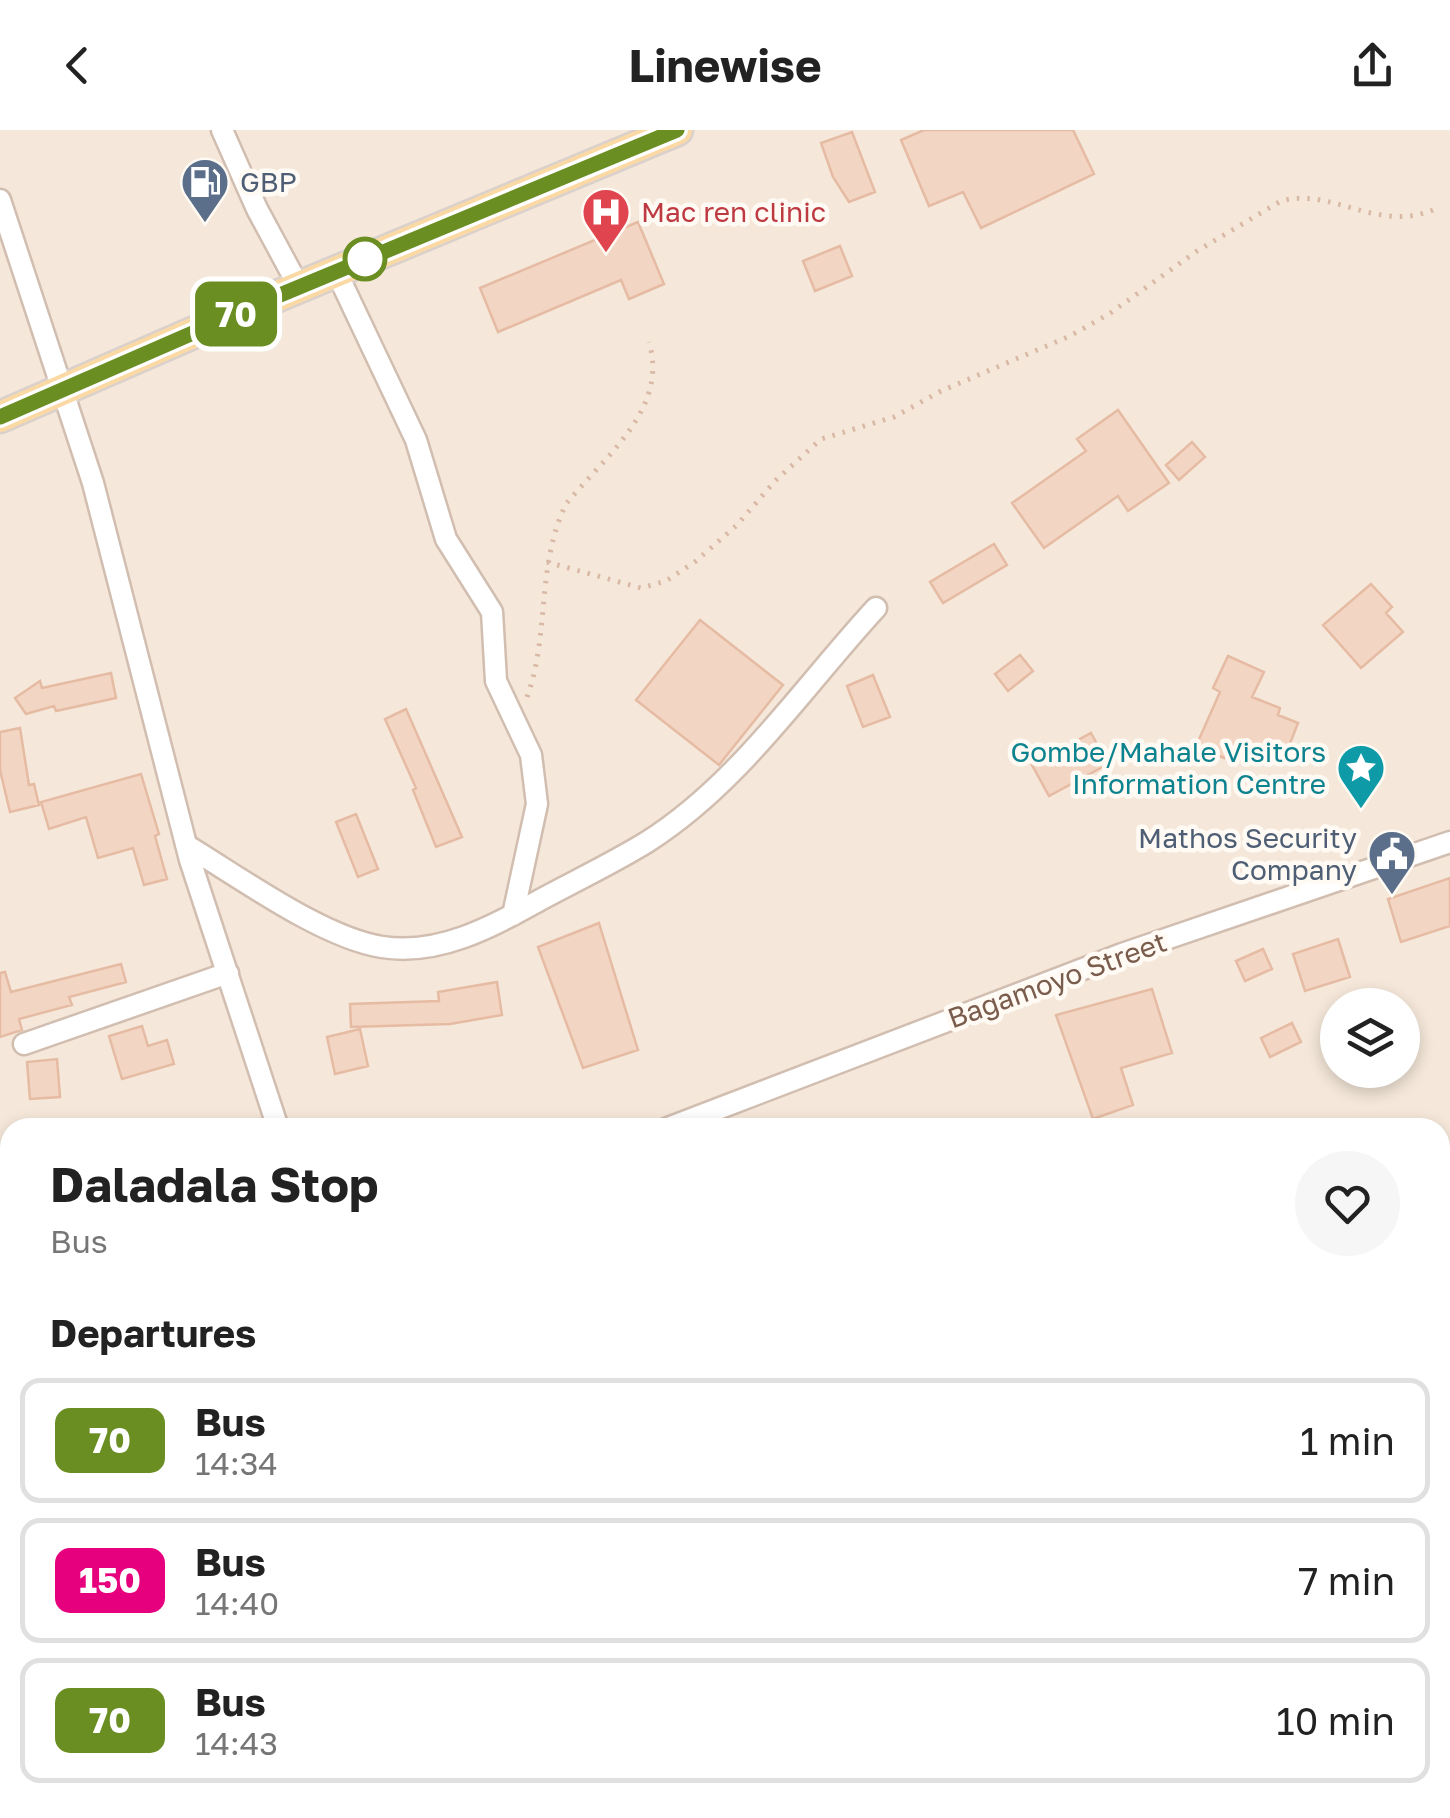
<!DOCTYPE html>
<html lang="en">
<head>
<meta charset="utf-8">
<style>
	body { margin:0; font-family:"Golos Text",sans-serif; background:#f6f6f6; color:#222; height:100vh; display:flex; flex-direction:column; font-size:38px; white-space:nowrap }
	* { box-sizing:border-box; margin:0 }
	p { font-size:32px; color:#767676 }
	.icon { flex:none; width:55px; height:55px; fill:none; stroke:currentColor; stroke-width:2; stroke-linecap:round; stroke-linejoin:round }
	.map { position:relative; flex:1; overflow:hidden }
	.side { position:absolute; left:0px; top:988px; width:1450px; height:702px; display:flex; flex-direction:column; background:#fff; border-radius:30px 30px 0 0; box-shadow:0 5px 15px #0003 }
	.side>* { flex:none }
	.badge { padding:0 20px; border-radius:15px; font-size:35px; line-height:65px }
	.buttons { position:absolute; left:1320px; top:858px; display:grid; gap:20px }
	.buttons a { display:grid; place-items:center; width:100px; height:100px; border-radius:50%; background:#fff; box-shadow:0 5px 15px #0003; font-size:50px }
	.map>.badge { position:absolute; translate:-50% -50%; box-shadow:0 0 0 5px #fff }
	h2 { padding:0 50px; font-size:38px; line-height:90px }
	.round { display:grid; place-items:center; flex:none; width:105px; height:105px; border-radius:52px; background:#f6f6f6 }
	.head { display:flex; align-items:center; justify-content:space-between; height:170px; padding:0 50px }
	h1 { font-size:48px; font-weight:700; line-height:75px }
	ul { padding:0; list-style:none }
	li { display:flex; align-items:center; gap:30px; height:125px; margin:0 20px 15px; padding:0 30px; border:5px solid #e0e0e0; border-radius:20px }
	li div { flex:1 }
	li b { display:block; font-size:38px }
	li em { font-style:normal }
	li .badge { min-width:110px; font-weight:700; text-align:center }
	header { display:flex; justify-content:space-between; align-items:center; height:130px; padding:0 50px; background:#fff; font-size:45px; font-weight:700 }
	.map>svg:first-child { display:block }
</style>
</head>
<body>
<header><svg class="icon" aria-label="back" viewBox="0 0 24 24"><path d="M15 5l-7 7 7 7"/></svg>Linewise<svg class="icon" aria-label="share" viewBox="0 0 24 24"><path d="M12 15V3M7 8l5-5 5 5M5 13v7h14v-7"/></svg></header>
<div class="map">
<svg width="1450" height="1688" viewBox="0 0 1450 1688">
	<rect width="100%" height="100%" fill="#fdf6ec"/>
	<path fill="#f5e8da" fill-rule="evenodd" d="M0,0H1450V1688H0ZM1338,875H1402V940H1338ZM10,998H1440V1680H10Z"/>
	<path fill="#f3d5c3" stroke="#e6bba3" stroke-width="2.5" d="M924,0H1073L1094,44L981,98L963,62L929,76L901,10Z
		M852,2L875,62L849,72L833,47L821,13Z
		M638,92L664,154L629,169L621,150L498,202L480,158Z
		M840,116L852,146L815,161L803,131Z
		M1118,280L1169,353L1128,381L1118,366L1044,418L1012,373L1086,321L1077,309Z
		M1192,312L1205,327L1179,350L1166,335Z
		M994,414L1007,435L943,473L930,452Z
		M1371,454L1392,477L1386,483L1403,502L1361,538L1323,495Z
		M700,490L783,555L719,635L636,570Z
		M1020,525L1033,541L1008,561L995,544Z
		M1228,526L1264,542L1252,567L1280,578L1278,585L1298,593L1282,634L1230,615L1224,628L1196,616L1220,562L1213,558Z
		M111,543L116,568L56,581L54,576L26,584L15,568L40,551L42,558Z
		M873,545L890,587L863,597L847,556Z
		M406,579L462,707L436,717L413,660L416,658L385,589Z
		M20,598L29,655L34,654L39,675L10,682L0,640V602Z
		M1091,603L1108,634L1049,666L1032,635Z
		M141,644L159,704L155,706L167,749L144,755L133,718L98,728L86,687L49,699L41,672Z
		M356,684L378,739L358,747L336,692Z
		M1450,748V796L1401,812L1388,769Z
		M599,793L638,920L583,938L538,817Z
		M1338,809L1350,847L1305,861L1293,824Z
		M1263,819L1272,839L1245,851L1236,831Z
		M121,834L126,852L69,867L72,875L19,889L22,900L0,907V843L5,842L11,862Z
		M497,852L502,885L450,894L351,897L350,874L439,871L438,862Z
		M1152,859L1172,923L1121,938L1133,975L1093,989L1056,885Z
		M1292,893L1301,912L1270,927L1261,908Z
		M142,896L148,916L167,910L174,934L122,949L109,906Z
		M360,899L368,936L335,944L327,907Z
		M57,929L60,967L30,969L27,932Z"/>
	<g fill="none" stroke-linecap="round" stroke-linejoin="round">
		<g stroke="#d1beb0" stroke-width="25">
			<path id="street" d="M222,0L257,79L299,157
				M0,70L93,353L190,730L278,998
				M336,141L416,310L446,409L492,482L496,551L531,625L537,674L513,785
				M186,715C239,747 323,808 382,817C439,826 491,797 540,770C575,751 613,733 647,712C739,654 803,557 876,478
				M24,914L228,843
				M668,998L1122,824L1450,712
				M1440,1140L1450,1133
				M0,1260L10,1256
				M0,1379L10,1433
				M1440,1549L1450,1545
				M0,1553L10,1543
				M952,1680L966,1688
				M108,1688L110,1680"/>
		</g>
		<g stroke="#dad1cd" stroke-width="35">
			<path id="primary" d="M0,287L280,165L677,0"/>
		</g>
		<path stroke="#d9b8a5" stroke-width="5" stroke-dasharray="2.5 8" stroke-linecap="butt" d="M547,432L641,458L666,451L696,431L737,395L775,351L821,309L894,287L941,261L1070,206L1109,184L1197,121L1281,71C1333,57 1376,103 1433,80
			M527,567C550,504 536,436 566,374C605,326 669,279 649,212"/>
		<use href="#street" stroke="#fff" stroke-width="20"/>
		<use href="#primary" stroke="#fbd9a5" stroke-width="30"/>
	</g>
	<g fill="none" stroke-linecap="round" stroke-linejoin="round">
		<g stroke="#fff" stroke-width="22">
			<path id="line" d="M0,287L280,165L677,0"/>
		</g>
		<use href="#line" stroke="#6b8e23" stroke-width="15"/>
	</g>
	<defs>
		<g id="fuel-pin" transform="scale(2.5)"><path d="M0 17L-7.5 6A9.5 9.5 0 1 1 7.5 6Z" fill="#5c6f8a" stroke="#fffaf3"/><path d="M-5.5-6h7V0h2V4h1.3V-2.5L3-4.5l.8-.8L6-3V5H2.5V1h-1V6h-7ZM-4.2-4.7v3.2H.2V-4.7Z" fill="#fff"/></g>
		<g id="hospital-pin" transform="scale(2.5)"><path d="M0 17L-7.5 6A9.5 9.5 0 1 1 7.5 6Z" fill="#e0444e" stroke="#fffaf3"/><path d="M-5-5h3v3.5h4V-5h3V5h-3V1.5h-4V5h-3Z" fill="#fff"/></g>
		<g id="sight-pin" transform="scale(2.5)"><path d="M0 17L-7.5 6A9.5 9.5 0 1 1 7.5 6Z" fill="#0f9aa8" stroke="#fffaf3"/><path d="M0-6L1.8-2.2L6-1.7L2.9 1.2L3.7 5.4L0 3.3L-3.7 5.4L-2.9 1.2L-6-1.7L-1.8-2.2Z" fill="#fff"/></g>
		<g id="civic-pin" transform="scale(2.5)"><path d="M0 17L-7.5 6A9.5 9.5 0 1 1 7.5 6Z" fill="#5c6f8a" stroke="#fffaf3"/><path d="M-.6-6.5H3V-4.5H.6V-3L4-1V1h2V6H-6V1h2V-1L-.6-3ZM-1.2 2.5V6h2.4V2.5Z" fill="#fff"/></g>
	</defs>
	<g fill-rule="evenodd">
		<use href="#fuel-pin" x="205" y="52"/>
		<use href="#hospital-pin" x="606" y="82"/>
		<use href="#sight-pin" x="1361" y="638"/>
		<use href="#civic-pin" x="1392" y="724"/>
	</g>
	<circle fill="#fff" stroke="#6b8e23" stroke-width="5" cx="365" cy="129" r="20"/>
	<g text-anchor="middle" stroke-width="9" stroke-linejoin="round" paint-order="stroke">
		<g font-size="28" fill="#4e5e75" stroke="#fffaf3" text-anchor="start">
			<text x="240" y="62">GBP</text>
			<text x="1357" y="718" text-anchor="end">Mathos Security<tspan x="1357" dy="32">Company</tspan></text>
		</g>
		<g font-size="28" fill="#be3a42" stroke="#fffaf3" text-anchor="start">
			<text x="641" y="92">Mac ren clinic</text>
		</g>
		<g font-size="28" fill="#0d838f" stroke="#fffaf3" text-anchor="end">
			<text x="1326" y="632">Gombe/Mahale Visitors<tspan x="1326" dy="32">Information Centre</tspan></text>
		</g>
		<g font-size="28" fill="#7a5c4d" stroke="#fffaf3">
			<text transform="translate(1057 850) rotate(-20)" y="10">Bagamoyo Street</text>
		</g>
	</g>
</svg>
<div class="buttons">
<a><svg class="icon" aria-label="layers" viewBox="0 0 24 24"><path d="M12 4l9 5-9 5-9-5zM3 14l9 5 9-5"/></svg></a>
</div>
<b class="badge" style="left:236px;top:184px;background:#6b8e23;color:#fff">70</b>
<section class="side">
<div class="head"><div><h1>Daladala Stop</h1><p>Bus</p></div><a class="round"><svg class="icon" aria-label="heart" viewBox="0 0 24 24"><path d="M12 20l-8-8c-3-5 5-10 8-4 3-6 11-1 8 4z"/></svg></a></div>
<h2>Departures</h2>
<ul>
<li><span class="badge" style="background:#6b8e23;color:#fff">70</span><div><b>Bus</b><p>14:34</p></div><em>1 min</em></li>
<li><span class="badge" style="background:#e6007e;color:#fff">150</span><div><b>Bus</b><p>14:40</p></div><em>7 min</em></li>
<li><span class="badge" style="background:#6b8e23;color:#fff">70</span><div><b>Bus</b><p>14:43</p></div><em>10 min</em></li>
</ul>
</section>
</div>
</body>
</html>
